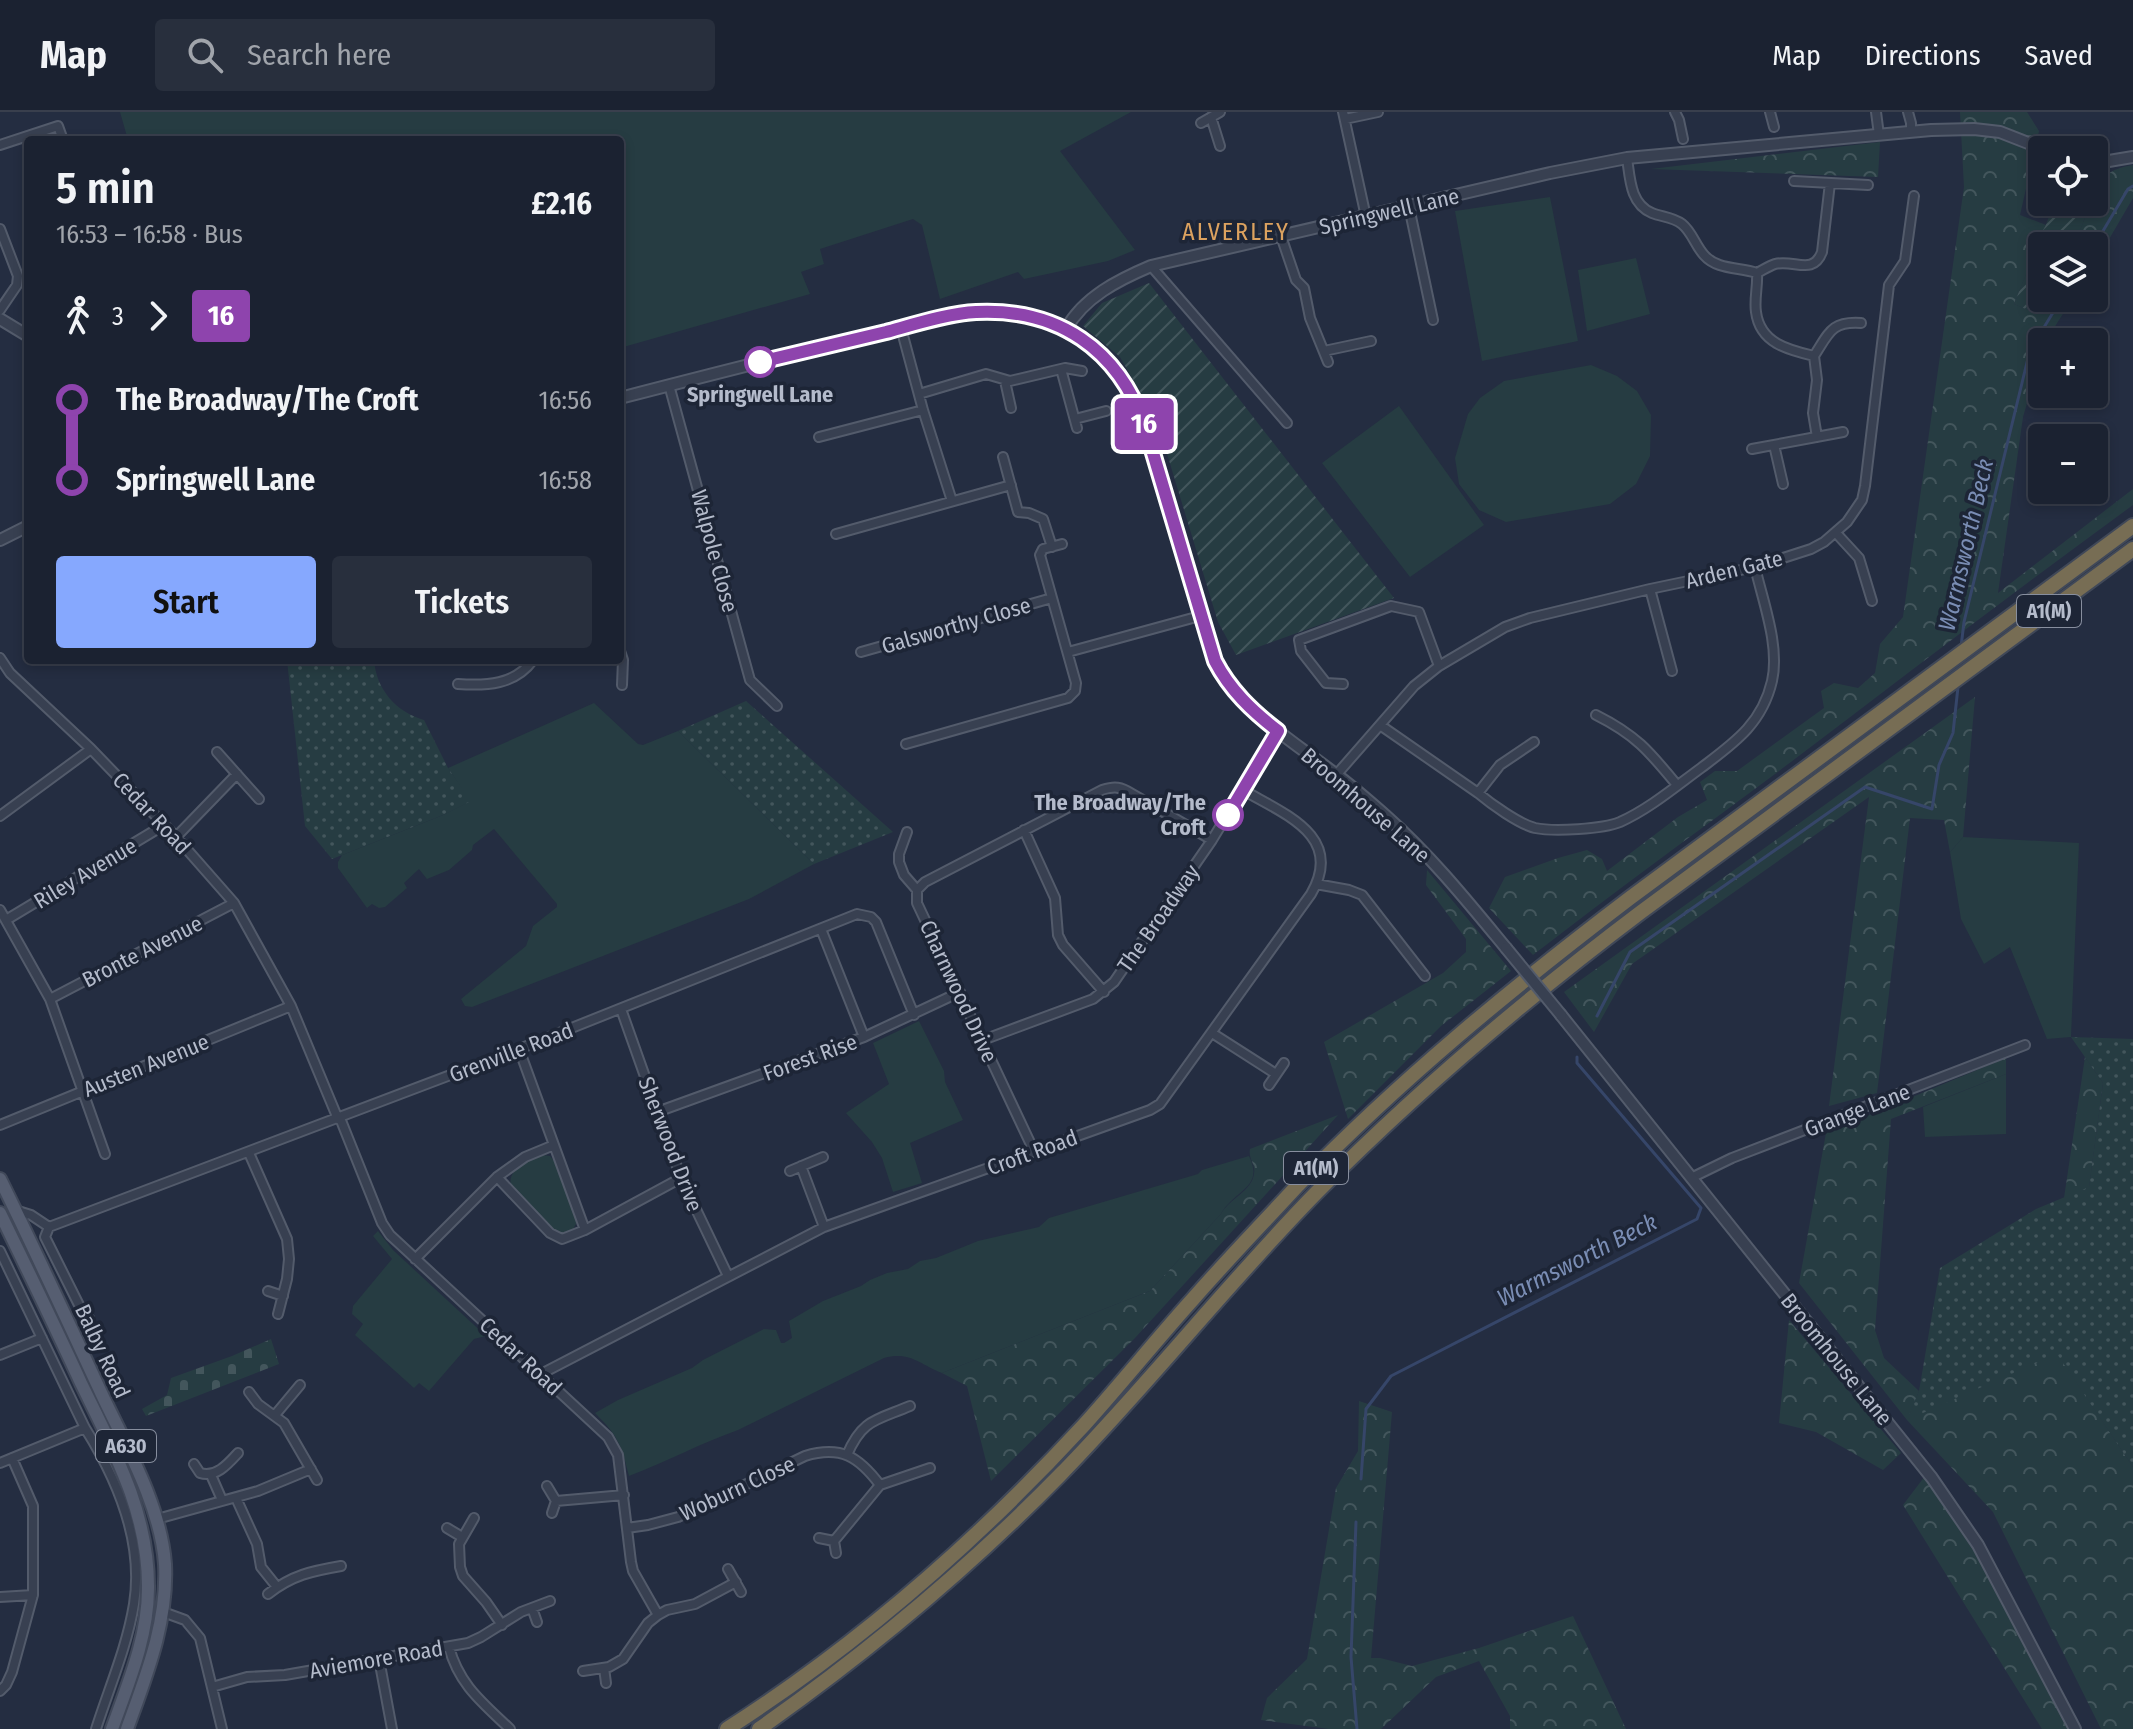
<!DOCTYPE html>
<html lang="en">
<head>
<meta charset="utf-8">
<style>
	body { margin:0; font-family:"Fira Sans Condensed",sans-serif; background:#282f3d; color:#f1f3f6; height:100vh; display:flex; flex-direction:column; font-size:30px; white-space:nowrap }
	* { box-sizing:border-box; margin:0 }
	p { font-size:26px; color:#a0a4ab }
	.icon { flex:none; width:44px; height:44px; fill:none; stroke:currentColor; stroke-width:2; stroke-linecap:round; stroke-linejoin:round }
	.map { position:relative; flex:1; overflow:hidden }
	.side { position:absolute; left:24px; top:24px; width:600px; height:528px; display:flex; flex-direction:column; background:#1b2231; border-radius:8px; box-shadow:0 4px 12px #0003,0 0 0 2px #393f4d }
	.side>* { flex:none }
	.badge { padding:0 16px; border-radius:6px; font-size:28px; line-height:52px }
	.controls { position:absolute; left:2028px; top:24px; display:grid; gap:16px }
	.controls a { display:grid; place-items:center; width:80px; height:80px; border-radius:8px; background:#1b2231; box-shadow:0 4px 12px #0003,0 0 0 2px #393f4d; font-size:40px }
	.map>.badge { position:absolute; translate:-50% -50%; box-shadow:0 0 0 4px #fff }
	.legs { display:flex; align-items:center; gap:12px; height:88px; padding:0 32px; font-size:26px }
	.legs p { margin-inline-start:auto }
	.headline { display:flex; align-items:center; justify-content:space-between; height:136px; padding:0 32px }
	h1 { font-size:44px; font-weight:600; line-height:60px }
	.primary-button { display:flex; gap:16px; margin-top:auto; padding:16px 32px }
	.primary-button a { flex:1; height:92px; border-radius:8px; background:#86a8fe; color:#111; font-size:32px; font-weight:600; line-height:92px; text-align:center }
	.primary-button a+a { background:#282f3d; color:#f1f3f6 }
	ul { padding:0 32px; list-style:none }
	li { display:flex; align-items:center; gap:28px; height:80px; font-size:30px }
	li i { display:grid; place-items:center; width:12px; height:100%; margin:0 10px; background:currentColor }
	li i::after { content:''; width:20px; height:20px; margin:-10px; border:6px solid; border-radius:50%; background:#1b2231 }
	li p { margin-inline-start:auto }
	li:first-child i { background:linear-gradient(#0000 50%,currentColor 0) }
	li:last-child i { background:linear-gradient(currentColor 50%,#0000 0) }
	header { display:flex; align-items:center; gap:48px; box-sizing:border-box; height:112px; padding:0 40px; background:#1b2231; border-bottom:2px solid #393f4d }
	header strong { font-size:38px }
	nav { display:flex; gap:44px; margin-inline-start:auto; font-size:28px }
	.search { width:560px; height:72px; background:#282f3d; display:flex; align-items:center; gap:20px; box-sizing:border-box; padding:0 28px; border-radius:8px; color:#a0a4ab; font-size:30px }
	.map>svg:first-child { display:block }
</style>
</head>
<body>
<header>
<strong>Map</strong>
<div class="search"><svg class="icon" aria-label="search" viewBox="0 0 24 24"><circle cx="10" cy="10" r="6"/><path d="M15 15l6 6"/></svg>Search here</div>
<nav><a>Map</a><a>Directions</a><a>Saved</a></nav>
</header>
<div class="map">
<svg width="2133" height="1617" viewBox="0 0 2133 1617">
	<defs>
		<pattern id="forest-crowns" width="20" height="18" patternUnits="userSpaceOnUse" patternTransform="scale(2)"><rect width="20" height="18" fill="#263c42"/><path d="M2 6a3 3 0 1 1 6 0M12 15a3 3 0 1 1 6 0" fill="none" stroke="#43565c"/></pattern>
		<pattern id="cemetery-stones" width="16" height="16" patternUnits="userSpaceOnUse" patternTransform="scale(2)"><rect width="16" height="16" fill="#263c42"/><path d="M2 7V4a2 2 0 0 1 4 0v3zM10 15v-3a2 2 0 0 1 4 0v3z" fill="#43565c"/></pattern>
		<pattern id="park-dots" width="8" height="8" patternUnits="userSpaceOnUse" patternTransform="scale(2)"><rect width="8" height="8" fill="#263c42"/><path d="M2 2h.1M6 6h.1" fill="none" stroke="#43565c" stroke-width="1.8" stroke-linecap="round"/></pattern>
		<pattern id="garden-furrows" width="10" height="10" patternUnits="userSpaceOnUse" patternTransform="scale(2)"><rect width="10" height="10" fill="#263c42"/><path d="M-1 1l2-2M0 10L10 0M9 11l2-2" fill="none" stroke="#43565c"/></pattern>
	</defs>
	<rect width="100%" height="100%" fill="#242d41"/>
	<path fill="#263c42" d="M120,0H1131L1060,39L1135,138L1108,149L1024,167L1018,160L940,187L922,113L913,107L820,137L824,152L801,160L810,182L620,236V28H128Z
		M1550,85L1578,229L1482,249L1455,99Z
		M1636,146L1650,202L1587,219L1578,158Z
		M1591,253L1617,264L1637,279L1651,303L1650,344L1636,372L1610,392L1506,410L1479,398L1459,372L1455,346L1468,302L1480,286L1504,269Z
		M1399,294L1484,413L1410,465L1322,351Z
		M594,591L638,632L643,633L678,619L814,752L749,787L472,895L465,894L461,887L526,834L533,814L557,795V792L494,717L473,733L472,738L449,758L427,767L419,757L404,771L407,776L385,795L379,796L372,792L367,796L338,756V750L342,743L443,703L470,689L448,656Z
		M1963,725L2079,731L2071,925L2047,927L2010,835L1984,852L1961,807L1950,740Z
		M919,909L944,959L945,970L963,1008L910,1031L922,1071L893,1080L882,1046L872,1030L846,1001L889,972L873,931Z
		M2006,962V1022L1925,1025L1923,995Z
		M542,1043L550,1044L555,1050L576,1106V1112L572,1119L563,1123L552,1118L511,1074C507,1057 528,1048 542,1043Z
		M1249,1044C1265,1076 1234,1078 1221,1102L1150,1179L942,1261C920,1253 911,1239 884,1246L738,1318C701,1331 666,1350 629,1364C621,1332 618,1324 595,1301L618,1288L692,1256L703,1248L764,1217L776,1218L781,1231H784L792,1226L789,1209L823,1189L861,1174L870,1168L887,1161L908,1157L920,1149L936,1146L978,1129L1039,1115L1049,1106L1198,1062L1202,1058Z
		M378,1119L393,1138L486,1224L474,1227L429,1279L419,1271L414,1276L355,1223L363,1212L352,1202L353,1194L392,1147L373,1124Z"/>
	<path fill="url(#forest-crowns)" d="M1960,0H2027L2039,19L2020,103L2046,113L2014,192L2028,198L2042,180V186H2073L2045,230H2042V239L2023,305L1998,481L2133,377V393C2012,481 1894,572 1775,662C1694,722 1613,781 1533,843L1489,796L1505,765L1558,746L1587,738L1602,747L1607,759L1678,705L1707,688L1700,670L1715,659H1737L1824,596L1821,579L1834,571L1858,576L1875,561L1880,532L1903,505L1964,75Z
		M1880,30L1878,65L1651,57Z
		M2133,53V86L2094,153V134H2074L2091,90H2094C2094,66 2112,56 2133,53Z
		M1975,585L1963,725L1950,740L1944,708L1910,706L1877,981L1829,994L1869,685L1632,852L1594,920L1564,880Z
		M1427,758L1511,859L1441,914L1348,1007L1324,930L1443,861L1466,840V827L1426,773Z
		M2085,945L2103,971L2089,1076L2064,1086Z
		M2006,946V962L1891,1007L1875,1218L1884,1246L1919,1279L1908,1307L2057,1241L2133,1355V1617H2101L1993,1400L1907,1308L1799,1171L1826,1021Z
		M1338,1003L1135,1226L991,1369L967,1274L942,1261L1150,1179L1221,1102C1229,1087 1252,1079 1254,1062C1256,1052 1248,1047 1250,1037Z
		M1789,1208L1901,1341L1883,1358L1816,1320L1779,1311Z
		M1359,1289L1392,1300L1371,1546H1380L1412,1554L1479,1536L1573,1504L1626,1617H1510V1604L1479,1549L1436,1565L1381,1617H1329L1261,1608L1267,1586L1307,1547L1336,1376L1358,1339Z
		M1925,1364L1973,1435L2070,1617H2042L1903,1393Z"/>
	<path fill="url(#cemetery-stones)" d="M271,1227L279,1252L146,1304L142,1297L167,1283L171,1266L232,1244Z"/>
	<path fill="url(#park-dots)" d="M287,548H374C376,577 396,600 424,608L448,656L471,689L443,703L332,747L305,714Z
		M746,589L893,720L814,752L678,619Z
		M2071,925L2133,927V1355L2057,1242L1907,1308L1919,1279L1940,1156L2036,1097L2089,1075L2103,971Z"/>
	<path fill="url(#garden-furrows)" d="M2055,90H2091L2074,134H2042V180L2028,198L2014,192Z
		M1149,171L1394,486L1236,543L1218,510L1158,312L1120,245L1083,214L1102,191Z"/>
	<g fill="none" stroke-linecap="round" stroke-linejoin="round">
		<path stroke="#364669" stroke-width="3" d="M2094,134L2128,77L2133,74
			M1961,535L1964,510L2030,238L2062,186
			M1597,904L1630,840L1865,675L1932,697L1939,653L1953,621L1958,575
			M1361,1367L1366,1297L1391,1264L1697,1107L1701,1096L1577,951V945
			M1356,1410L1351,1545L1357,1617"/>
		<g stroke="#535b6b" stroke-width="12">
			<path id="minor" d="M1343,0L1366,105
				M1675,0L1679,8L1683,27
				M1770,0L1774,15
				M1876,0L1879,23
				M1908,0L1911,11V20
				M1211,5L1220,34
				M1345,7L1378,0
				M1201,11L1220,0
				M0,33L58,14L63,28
				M1627,46C1630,66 1630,92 1652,101C1662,105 1673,105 1682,112C1692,120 1695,133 1704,143C1717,158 1739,155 1757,161C1758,174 1754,187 1756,200C1760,231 1788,238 1814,244
				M1794,69L1868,73
				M1409,95L1433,208
				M0,117L18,164L17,173L0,198
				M1281,124L1296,168L1304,176L1310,206L1328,250
				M1151,154L1287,311
				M1757,161C1763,158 1769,154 1775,152C1794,147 1813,164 1822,140L1830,71
				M901,216L923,298L952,389
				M1324,239L1371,229
				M1061,257L1077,316
				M1005,269L1011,296
				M669,273L750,568L777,594
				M919,282L986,262L1010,269L1065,256L1082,259
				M1075,307L1106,299
				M819,325L923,298
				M1817,325L1813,301L1817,268L1814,244C1829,221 1831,209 1861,211
				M1774,333L1783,372
				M1752,337L1843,320
				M1003,345L1018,400L1029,401L1043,407L1052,435
				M1836,421L1859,446L1872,489
				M836,422L1011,373
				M1650,477L1672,559
				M620,539L623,548L622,573
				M861,540L1052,486
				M1068,540L1200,504
				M0,546L10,561L91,637L176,725L234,791L291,894L338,1007
				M458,572C486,574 515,573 533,548
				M1343,572L1326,571L1301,539L1299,528L1391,494L1419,500L1439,554
				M1596,603C1636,623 1649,639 1677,673
				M1380,613L1478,681C1491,692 1519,712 1535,716C1554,720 1603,717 1620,710C1649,697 1675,675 1701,656C1734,631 1762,612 1772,569C1780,534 1763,490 1755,455
				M906,632L1068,586L1075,579L1076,571L1040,443L1043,437L1062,432
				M217,640L259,687
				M1337,662L1414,574L1439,554L1505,515L1530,506L1650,477L1755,455L1811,437L1824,430L1847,410L1862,388L1865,374L1889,173L1905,149L1914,84
				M1478,681L1500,653L1534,630
				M0,704L91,637
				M1024,718L1055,786L1058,823L1063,833L1104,880
				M907,720L899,742V750L904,763L917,778V791L1034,1039
				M176,725L237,662
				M1316,772L1349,778L1362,783L1425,864
				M917,778L925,770L1102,678C1112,675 1118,674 1127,679L1212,728
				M0,798L50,887L105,1042
				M6,808L164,713
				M821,817L864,925
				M50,887L234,791
				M621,897L681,1066L728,1164
				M1212,921L1276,962
				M983,928L1093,887L1114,870L1212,728L1278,619
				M519,937L585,1118
				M1269,973L1284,951
				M657,1000L864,925L960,880
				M340,1006L382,1111L390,1123L608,1325L618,1343L631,1450L633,1459L658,1503
				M0,1013L291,894
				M249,1041L287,1127L289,1147L287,1167L278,1202
				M801,1054L824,1115
				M790,1059L823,1045
				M497,1065L550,1121L562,1127L585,1118L681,1066
				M1691,1066L1732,1046L2025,933
				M15,1098L31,1103L49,1115L45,1125L83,1201L89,1206
				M49,1115L519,937L857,802L871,805L876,810L914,903
				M0,1139L85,1316C117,1367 144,1430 134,1492C127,1535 109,1576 96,1617
				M415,1147L497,1065L525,1045L554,1033
				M268,1179L283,1184
				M0,1243L42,1226
				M541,1262L824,1115L1150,998L1160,992L1311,782C1345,724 1284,702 1243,678
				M249,1280L258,1292L284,1311L317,1368
				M275,1303L300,1273
				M847,1343C862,1307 877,1308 910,1294
				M0,1351L85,1316
				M194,1352L200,1361C216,1366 228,1352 238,1341
				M211,1363L222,1388
				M547,1374L556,1389L552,1401
				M236,1386L257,1432L261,1455L277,1475
				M556,1389L624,1383
				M474,1406L459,1432L460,1455L463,1464L486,1490L502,1513
				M157,1407L258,1379L311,1357
				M447,1416L462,1425
				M627,1416L648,1413L678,1405L805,1344C841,1333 859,1345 880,1373
				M819,1426L834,1429L836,1441
				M834,1429L880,1373L930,1356
				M728,1457L741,1480
				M268,1482C292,1463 312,1459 341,1454
				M0,1485L33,1483
				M532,1496L537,1510
				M163,1500L185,1508L200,1526L222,1617
				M449,1535C459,1573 483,1591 510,1617
				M379,1547L392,1617
				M604,1556L606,1571
				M583,1559L609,1555L623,1547L648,1511L658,1503L667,1498L695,1492L736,1470
				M212,1575L247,1565L285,1563L468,1531L481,1525L521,1500L550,1489
				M0,1579L6,1573L12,1560L33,1483V1394L12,1346"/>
		</g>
		<g stroke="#535b6b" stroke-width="14">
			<path id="tertiary" d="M2094,50H2103L2133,45
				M0,207L28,224
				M1066,217C1084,185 1118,168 1151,154L1550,61L1627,46L1931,18L1974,17L2000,20L2046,38
				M620,286C701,265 782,244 864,225C914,213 968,194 1020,202C1077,212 1114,247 1139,297L1215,549C1241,599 1290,627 1334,661C1352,674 1369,689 1386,704C1431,744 1468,790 1506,836
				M0,428L28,414
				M1561,903L1932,1366L1978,1433L2075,1617"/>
		</g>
		<g stroke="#41495a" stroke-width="16">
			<path id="primary" d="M0,1067C36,1140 70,1214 104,1287C128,1337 161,1396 165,1452C168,1510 146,1564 127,1617
				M0,1101C27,1157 55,1214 81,1271C113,1337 149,1401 148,1477C148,1525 128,1572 112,1617"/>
		</g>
		<g stroke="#404858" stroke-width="18">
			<path id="motorway" d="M727,1617C858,1533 979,1427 1084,1313C1121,1272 1156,1228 1193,1187C1227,1148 1263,1111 1298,1073C1400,968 1513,875 1630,786L2133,414
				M759,1617C867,1541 968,1457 1060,1363C1149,1272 1227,1172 1316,1081C1417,979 1527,886 1641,800L2133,437"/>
		</g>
		<use href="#minor" stroke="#384051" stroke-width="8"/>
		<use href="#tertiary" stroke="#384051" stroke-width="10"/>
		<use href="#primary" stroke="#565e71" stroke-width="12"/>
		<use href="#motorway" stroke="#776d54" stroke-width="14"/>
		<g stroke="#535b6b" stroke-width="14" stroke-linecap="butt">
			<path id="tertiary-bridge" d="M1506,836L1561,903"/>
		</g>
		<use href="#tertiary-bridge" stroke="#384051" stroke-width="10"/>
	</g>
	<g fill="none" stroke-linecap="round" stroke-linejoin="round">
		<g stroke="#fff" stroke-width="18">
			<path id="line-1" d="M760,250C802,240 844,230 886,220C912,213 950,201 976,200C1058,196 1118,237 1145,314L1215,549C1230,578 1252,599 1278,619L1228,703"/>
		</g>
		<use href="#line-1" stroke="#8e44ad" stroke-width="12"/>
	</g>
	<g fill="#fff" stroke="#8e44ad" stroke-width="4">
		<circle cx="760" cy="250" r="14"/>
		<circle cx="1228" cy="703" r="14"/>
	</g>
	<g text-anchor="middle" stroke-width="7" stroke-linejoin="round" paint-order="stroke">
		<g fill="#1d2536" stroke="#878e9e" stroke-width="2">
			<rect x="2017" y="483" width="64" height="32" rx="6"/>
			<rect x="1284" y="1040" width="64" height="32" rx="6"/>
			<rect x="96" y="1318" width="60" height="32" rx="6"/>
		</g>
		<g font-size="20" font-weight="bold" fill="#b4bbcb">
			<text x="2049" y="506">A1(M)</text>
			<text x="1316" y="1063">A1(M)</text>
			<text x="126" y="1341">A630</text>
		</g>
		<g font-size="22" fill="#b4bbcb" stroke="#1d2536">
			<text transform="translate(1389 99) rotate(-13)" y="8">Springwell Lane</text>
			<text transform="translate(715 439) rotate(75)" y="8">Walpole Close</text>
			<text transform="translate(1734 457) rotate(-14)" y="8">Arden Gate</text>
			<text transform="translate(956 513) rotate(-16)" y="8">Galsworthy Close</text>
			<text transform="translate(1366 693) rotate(41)" y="8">Broomhouse Lane</text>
			<text transform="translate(152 701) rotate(47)" y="8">Cedar Road</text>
			<text transform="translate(85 761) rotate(-31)" y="8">Riley Avenue</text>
			<text transform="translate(1158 806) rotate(-55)" y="8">The Broadway</text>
			<text transform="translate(142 839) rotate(-27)" y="8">Bronte Avenue</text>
			<text transform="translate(959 879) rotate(65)" y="8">Charnwood Drive</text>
			<text transform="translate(511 940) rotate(-21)" y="8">Grenville Road</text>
			<text transform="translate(810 945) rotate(-20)" y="8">Forest Rise</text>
			<text transform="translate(146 953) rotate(-22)" y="8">Austen Avenue</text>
			<text transform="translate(1857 998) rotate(-21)" y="8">Grange Lane</text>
			<text transform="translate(671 1032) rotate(69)" y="8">Sherwood Drive</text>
			<text transform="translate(1032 1040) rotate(-20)" y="8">Croft Road</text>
			<text transform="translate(103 1239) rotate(65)" y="8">Balby Road</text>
			<text transform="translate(521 1244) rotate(43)" y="8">Cedar Road</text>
			<text transform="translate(1837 1247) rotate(51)" y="8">Broomhouse Lane</text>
			<text transform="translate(737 1376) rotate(-25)" y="8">Woburn Close</text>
			<text transform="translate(376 1547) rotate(-10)" y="8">Aviemore Road</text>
		</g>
		<g font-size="22" font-weight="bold" fill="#b4bbcb" stroke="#1d2536">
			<text x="760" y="290">Springwell Lane</text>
			<text x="1206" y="698" text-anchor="end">The Broadway/The<tspan x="1206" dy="25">Croft</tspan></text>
		</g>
		<g font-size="24" letter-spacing="2" fill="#dca25f" stroke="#1d2536">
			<text x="1236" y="128">ALVERLEY</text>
		</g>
		<g font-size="24" font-style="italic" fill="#7a8db4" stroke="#1d2536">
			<text transform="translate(1966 433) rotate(-77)" y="8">Warmsworth Beck</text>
			<text transform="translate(1577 1148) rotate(-27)" y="8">Warmsworth Beck</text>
		</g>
	</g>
</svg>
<div class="controls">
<a><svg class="icon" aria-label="locate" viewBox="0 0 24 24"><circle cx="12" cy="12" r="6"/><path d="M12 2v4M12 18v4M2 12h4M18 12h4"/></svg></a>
<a><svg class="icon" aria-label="layers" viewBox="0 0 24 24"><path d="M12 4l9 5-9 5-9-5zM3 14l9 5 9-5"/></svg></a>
<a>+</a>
<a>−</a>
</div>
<b class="badge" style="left:1144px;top:312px;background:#8e44ad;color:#fff">16</b>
<section class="side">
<div class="headline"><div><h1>5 min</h1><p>16:53 – 16:58 · Bus</p></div><b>£2.16</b></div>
<div class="legs"><svg class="icon" aria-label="walk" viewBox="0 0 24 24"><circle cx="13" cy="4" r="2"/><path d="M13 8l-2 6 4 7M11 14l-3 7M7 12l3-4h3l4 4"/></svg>3<svg class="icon" aria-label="forward" viewBox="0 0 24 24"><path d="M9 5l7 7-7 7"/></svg><b class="badge" style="background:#8e44ad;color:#fff">16</b></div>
<ul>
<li><i style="color:#8e44ad"></i><b>The Broadway/The Croft</b><p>16:56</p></li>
<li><i style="color:#8e44ad"></i><b>Springwell Lane</b><p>16:58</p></li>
</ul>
<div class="primary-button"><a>Start</a><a>Tickets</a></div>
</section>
</div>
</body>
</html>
